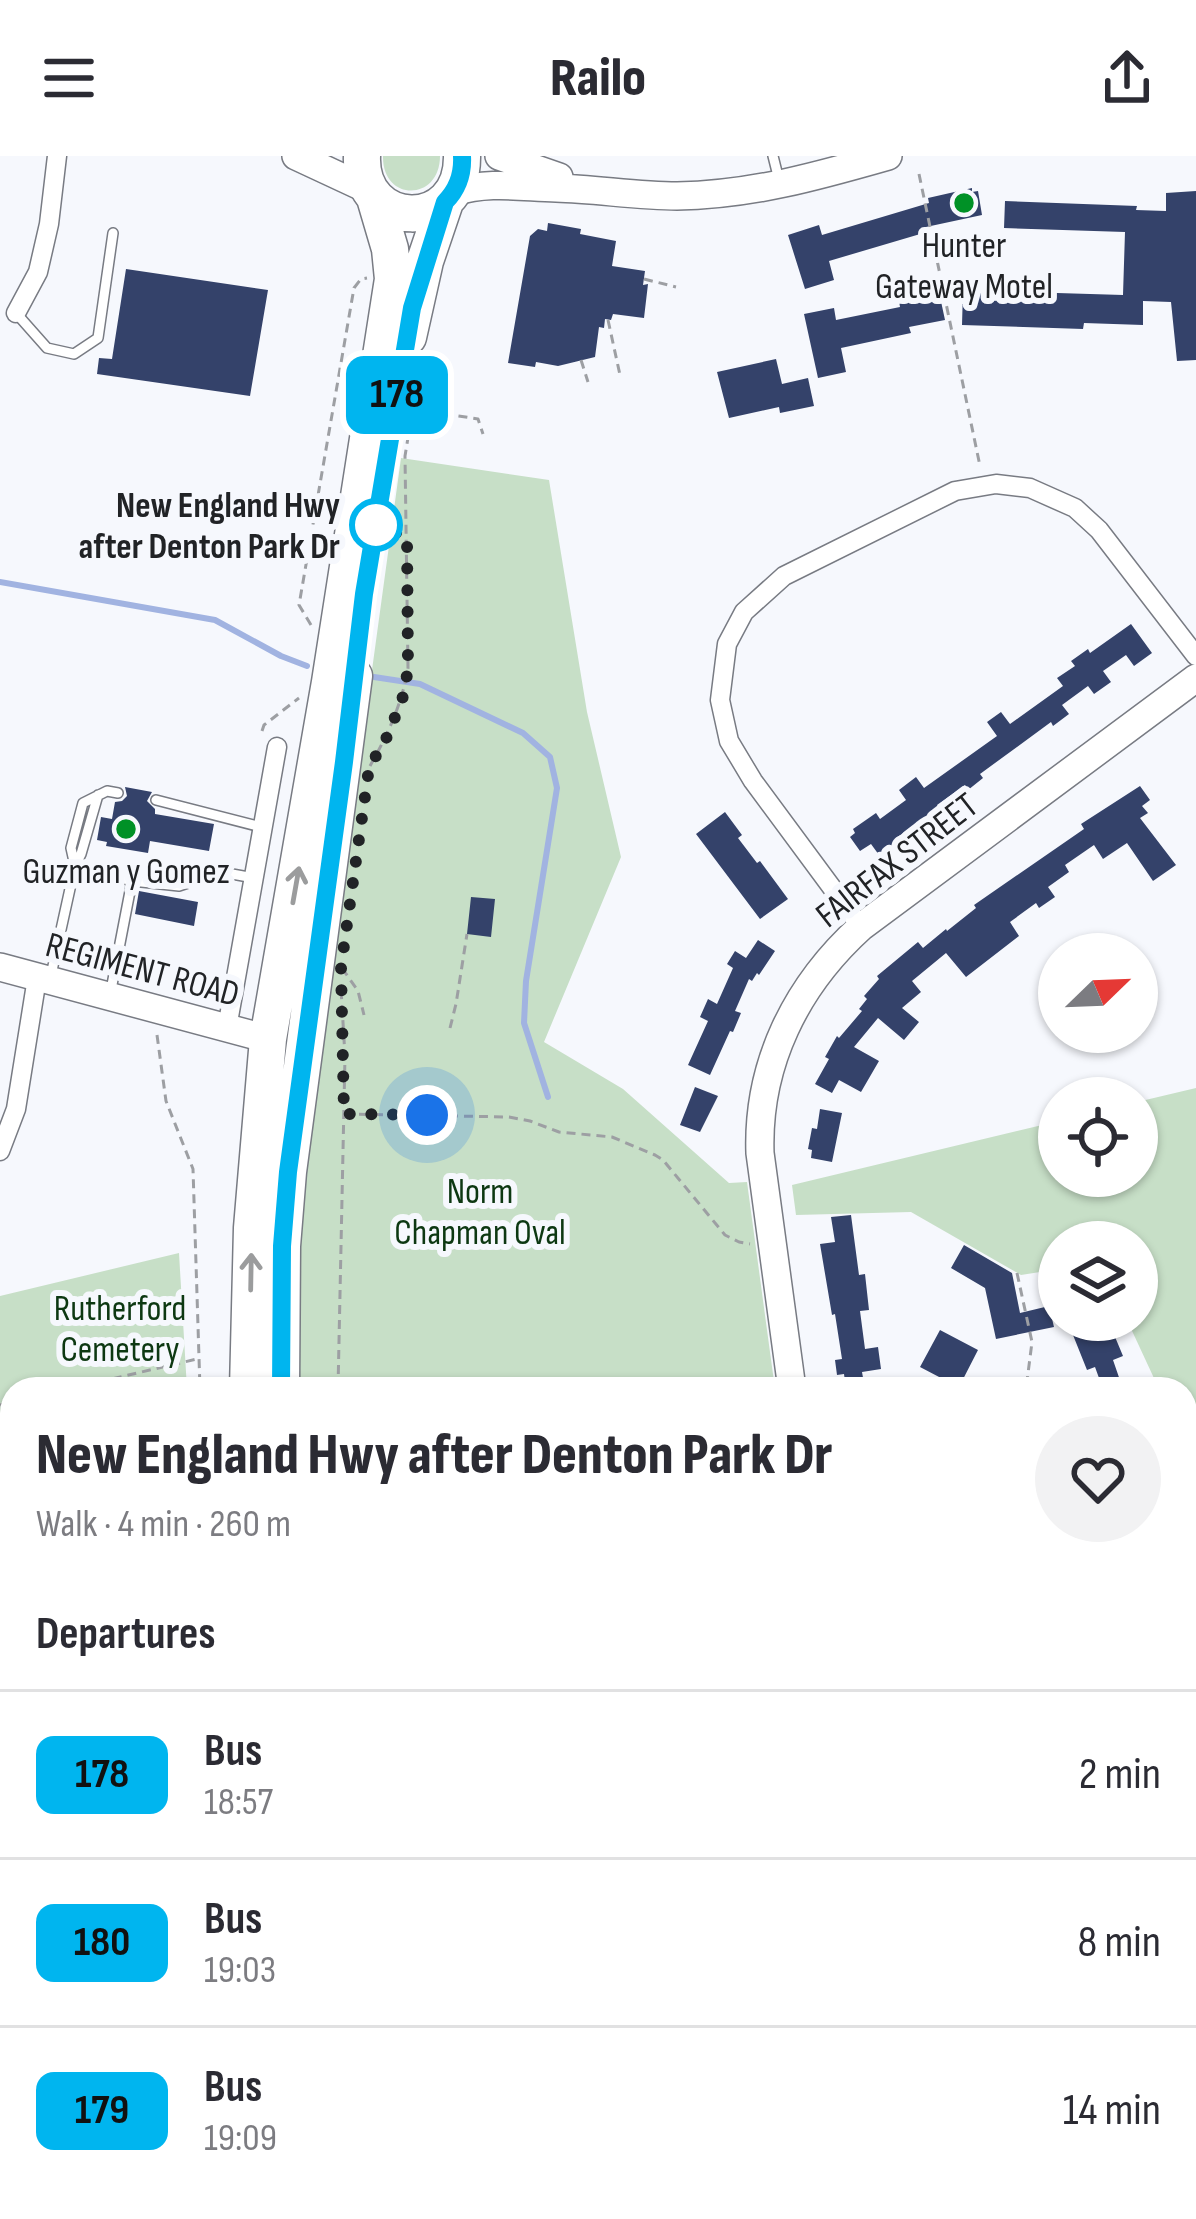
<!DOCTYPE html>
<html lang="en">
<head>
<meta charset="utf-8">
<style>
	body { margin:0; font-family:"Sofia Sans Condensed",sans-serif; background:#f2f2f3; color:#2b2b33; height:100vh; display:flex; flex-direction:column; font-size:45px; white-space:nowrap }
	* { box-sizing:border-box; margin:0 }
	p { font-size:39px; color:#7c7c81 }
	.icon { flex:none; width:66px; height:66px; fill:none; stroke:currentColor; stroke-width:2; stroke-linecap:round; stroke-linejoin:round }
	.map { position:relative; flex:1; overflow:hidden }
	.details { position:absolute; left:0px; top:1221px; width:1197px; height:843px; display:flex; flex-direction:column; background:#fff; border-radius:36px 36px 0 0; box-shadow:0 3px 9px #0004 }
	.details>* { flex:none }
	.badge { padding:0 24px; border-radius:18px; font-size:42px; line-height:78px }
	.needle { width:78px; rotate:67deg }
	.controls { position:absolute; left:1038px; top:777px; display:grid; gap:24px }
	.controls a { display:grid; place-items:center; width:120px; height:120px; border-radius:50%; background:#fff; box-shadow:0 3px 9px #0004; font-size:60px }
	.you { position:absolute; width:60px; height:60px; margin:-30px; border:9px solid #fff; border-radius:50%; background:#1a73e8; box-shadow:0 0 0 18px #1a73e833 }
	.map>.badge { position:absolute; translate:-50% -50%; box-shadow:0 0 0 6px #fff }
	h2 { padding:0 36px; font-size:45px; line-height:108px }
	.round { display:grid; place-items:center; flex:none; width:126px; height:126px; border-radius:63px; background:#f2f2f3 }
	.head { display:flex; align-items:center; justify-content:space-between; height:204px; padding:0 36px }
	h1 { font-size:57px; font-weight:800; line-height:90px }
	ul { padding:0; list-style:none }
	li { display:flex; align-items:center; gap:36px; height:168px; padding:0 36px; border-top:3px solid #e1e1e2 }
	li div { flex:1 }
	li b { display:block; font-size:45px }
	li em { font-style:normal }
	li .badge { min-width:132px; font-weight:700; text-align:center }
	header { display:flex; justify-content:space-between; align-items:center; height:156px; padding:0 36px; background:#fff; font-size:54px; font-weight:800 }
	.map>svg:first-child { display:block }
</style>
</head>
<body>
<header><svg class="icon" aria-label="menu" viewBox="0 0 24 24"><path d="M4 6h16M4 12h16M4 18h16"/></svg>Railo<svg class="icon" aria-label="share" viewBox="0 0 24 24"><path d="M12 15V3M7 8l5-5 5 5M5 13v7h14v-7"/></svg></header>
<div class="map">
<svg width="1196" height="2063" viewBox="0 0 1196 2063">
	<rect width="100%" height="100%" fill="#f6f8fd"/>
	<path fill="#c7dfc7" d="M383,0H440C440,46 382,46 383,0Z
		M401,302L549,324L587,556L621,701L544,886L623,933L729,1027L747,1026L775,1233H296L294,1137L302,1026Z
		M1196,932V1296L1185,1280V1233H1159L1127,1164H1137V1086H1059V1113L1021,1119L911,1056L796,1059L792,1029L1059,965V1020H1137V946Z
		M179,1097L187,1233H12V1355L0,1358V1140Z"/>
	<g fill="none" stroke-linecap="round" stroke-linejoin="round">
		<path stroke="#a1b3e1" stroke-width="6" d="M0,426L215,464L281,500L307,510
			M374,521L420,528L523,577L550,601L557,632L526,825L524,867L548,941"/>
	</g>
	<path fill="#34426a" d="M972,32V36L978,35L982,59L926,71L927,76L829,105L834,124L805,133L788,79L819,69L822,79L929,47L928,42Z
		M1196,35V204L1177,205L1171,146L1143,145V169L1084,167L1083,173L962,169L963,134L1123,139L1125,76L1004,72L1005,45L1137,50L1136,54L1166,55V37Z
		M548,67L581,73L580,78L616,85L612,110L645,115L643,129L648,128L644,162L613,158L611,164L605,163L604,172L599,171L595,201L558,210L536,206L535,211L508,207L530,80L538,73L547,75Z
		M126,113L268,134L250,240L97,218L99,202L112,203Z
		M939,136L945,164L909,171L911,177L841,192L846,216L818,222L804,158L834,152L836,164L900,151L899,145Z
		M776,203L782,228L808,222L814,250L780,257L779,251L729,262L717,216Z
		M1131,468L1152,497L1134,510L1126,499L1103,515L1111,526L1094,538L1088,530L1062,549L1069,558L1053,570L1051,566L980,618L983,622L968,634L965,629L937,649L938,651L895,683L897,686L879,699L871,688L860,695L850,681L855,677L853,673L876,657L880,663L906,644L899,634L916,621L924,632L997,580L987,566L1001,556L1010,568L1063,530L1057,522L1075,510L1071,505L1088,493L1090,497Z
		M1140,630L1150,644L1142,650L1148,657L1140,662L1176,709L1153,725L1127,687L1103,703L1094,689L1065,709L1069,716L1048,731L1055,741L1039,752L1036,747L1010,766L1019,780L966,821L946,797L912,825L921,836L902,852L919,866L904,884L878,862L854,891L879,905L861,936L839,924L832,937L815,928L829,903L825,901L837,880L839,882L862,855L859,853L867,843L864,840L879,823L877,820L918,786L923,792L946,773L947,775L976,752L974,749L1084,673L1081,668Z
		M125,631L152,636L147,645L155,653V658L214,668L209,695L150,685L148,697L106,690L107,686L97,684L101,661L112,663L115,646L122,645L127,640Z
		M725,656L742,679L738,682L757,707L760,705L788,743L760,763L696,678Z
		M139,735L198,746L194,770L135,758Z
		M471,741L495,743L491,781L467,778Z
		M758,784L775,795L759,819L757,817L752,825L749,823L735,855L741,857L733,876L730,875L710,919L688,909L708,865L700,861L708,843L717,848L733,812L727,808L735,795L746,802Z
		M695,931L718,940L700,976L680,969Z
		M820,953L842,957L832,1006L811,1002L812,994L808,993L812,972L817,973Z
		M851,1059L859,1119L865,1118L869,1154L860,1155L865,1193L878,1191L881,1213L862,1216L865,1233H846L844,1218L837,1219L835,1204L842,1203L835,1158L832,1159L820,1088L835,1086L831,1061Z
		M964,1089L1012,1117L1020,1157L1049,1150L1054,1171L996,1183L985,1132L951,1112Z
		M1067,1164H1108L1123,1200L1113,1204L1123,1233H1103L1095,1211L1087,1214Z
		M940,1174L978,1194L958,1233H935L941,1222L920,1211Z"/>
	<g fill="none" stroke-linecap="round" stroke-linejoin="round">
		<g stroke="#787b83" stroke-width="12">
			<path id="lane" d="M773,0L779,24
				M16,157L47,192L74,198L98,182L113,77
				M156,644L261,671
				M75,710L71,692L83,647L107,635L118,637
				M75,710L81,698L98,639
				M51,819L75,710L132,725
				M110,839L132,725L179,730L221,716L254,722"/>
		</g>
		<g stroke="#787b83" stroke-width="21">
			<path id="street" d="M16,157L38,116L49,68L57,0
				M861,771L753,625L729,585L720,544L727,488L744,456L784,420L955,335L996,328L1030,332L1075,352L1099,374L1196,500
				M227,872L277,591
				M0,995L16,953L37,822
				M0,1385L12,1382
				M1185,1414L1196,1409
				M1185,1845L1196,1856
				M317,2052L318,2057L349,2063
				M456,2063L458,2052"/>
		</g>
		<g stroke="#787b83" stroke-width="30">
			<path id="secondary" d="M296,0L369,34
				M499,0L559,21
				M454,36C489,25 520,31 556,32C596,33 637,40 677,40C751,39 818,20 888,0
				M0,811L268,883
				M792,1233L760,997C757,908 796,830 861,771L1196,522
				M0,1736L12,1733
				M1033,2052L1042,2063"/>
		</g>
		<g stroke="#787b83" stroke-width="39">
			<path id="highway" d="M362,0C359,75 463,78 462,0
				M408,181L425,105L445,46
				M248,1233L252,1072L268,883L330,526L393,123L390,93L375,42
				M281,1233L282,1090L288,1016L354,520
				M183,2063L185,2052
				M217,2063L218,2052"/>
		</g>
		<path stroke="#9d9fa3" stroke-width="3" stroke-dasharray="9 6" stroke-linecap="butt" d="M919,18L980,310
			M644,123L676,131
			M608,164L620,219
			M581,204L588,226
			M414,253L478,263L483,278
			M311,469L299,449L354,132L361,123L367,122
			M262,575L264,569L299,542
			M370,610C388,578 402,548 408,512L405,300L421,203
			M342,812L358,835L364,859
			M450,872L456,848L467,778
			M157,879L166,945L193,1013L200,1233
			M344,958L509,961L530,965L559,976L612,981L655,999L663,1004L725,1079L739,1086L750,1088
			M1017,1117L1032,1186L1026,1233
			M69,1233L197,1203
			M338,1233L345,900L341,833
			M0,1249L12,1246
			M1185,2019L1196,2010
			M146,2052V2063
			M1133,2063L1146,2052"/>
		<use href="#lane" stroke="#fff" stroke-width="9"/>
		<use href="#street" stroke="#fff" stroke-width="18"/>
		<use href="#secondary" stroke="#fff" stroke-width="27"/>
		<use href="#highway" stroke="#fff" stroke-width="36"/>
	</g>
	<defs><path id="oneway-shaft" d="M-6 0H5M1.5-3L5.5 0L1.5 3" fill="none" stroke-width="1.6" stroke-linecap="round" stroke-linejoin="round" transform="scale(3)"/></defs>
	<g stroke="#9b9c9d">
		<use href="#oneway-shaft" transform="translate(296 729) rotate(-80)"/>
		<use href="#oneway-shaft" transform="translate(251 1116) rotate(-89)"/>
	</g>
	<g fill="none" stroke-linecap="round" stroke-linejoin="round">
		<g stroke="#fff" stroke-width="27">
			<path id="line" d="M281,1233L282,1090L288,1016L344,606L364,438L412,152L445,46C458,33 463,18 462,0"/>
		</g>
		<use href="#line" stroke="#00b5ef" stroke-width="18"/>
		<path stroke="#212326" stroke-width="12" stroke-dasharray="0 21.6" d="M376,369L407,381L408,512L404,538L388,579L369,612L341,811L344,958L427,959"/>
	</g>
	<g fill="#009126" stroke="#f6f8fd" stroke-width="4.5">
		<circle cx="964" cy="47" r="12"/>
		<circle cx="126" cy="673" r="12"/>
	</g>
	<circle fill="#fff" stroke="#00b5ef" stroke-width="6" cx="376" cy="369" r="24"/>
	<g text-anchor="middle" stroke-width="12" stroke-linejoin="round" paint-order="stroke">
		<g font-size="36" fill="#212326" stroke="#f6f8fd">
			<text x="964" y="101">Hunter<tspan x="964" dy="41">Gateway Motel</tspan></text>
			<text x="126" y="727">Guzman y Gomez</text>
		</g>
		<g font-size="36" font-weight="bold" fill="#212326" stroke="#f6f8fd" text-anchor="end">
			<text x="340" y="361">New England Hwy<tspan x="340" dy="41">after Denton Park Dr</tspan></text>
		</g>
		<g font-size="36" fill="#212326" stroke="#f6f8fd">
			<text transform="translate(896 703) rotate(-38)" y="13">FAIRFAX STREET</text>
			<text transform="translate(143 812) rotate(15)" y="13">REGIMENT ROAD</text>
		</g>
		<g font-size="36" fill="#0d3812" stroke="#f6f8fd">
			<text x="480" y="1047">Norm<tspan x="480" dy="41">Chapman Oval</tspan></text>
			<text x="120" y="1164">Rutherford<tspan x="120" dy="41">Cemetery</tspan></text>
		</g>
	</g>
</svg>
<div class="controls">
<a><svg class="needle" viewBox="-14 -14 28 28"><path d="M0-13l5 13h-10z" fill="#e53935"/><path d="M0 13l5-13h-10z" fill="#7c7c81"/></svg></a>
<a><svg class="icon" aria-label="locate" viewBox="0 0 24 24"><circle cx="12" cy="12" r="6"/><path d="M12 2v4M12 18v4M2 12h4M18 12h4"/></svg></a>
<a><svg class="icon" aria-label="layers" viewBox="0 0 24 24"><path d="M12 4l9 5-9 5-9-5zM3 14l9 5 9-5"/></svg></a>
</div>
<div class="you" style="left:427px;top:959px"></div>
<b class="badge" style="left:397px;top:239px;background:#00b5ef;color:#111">178</b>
<section class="details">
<div class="head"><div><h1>New England Hwy after Denton Park Dr</h1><p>Walk · 4 min · 260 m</p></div><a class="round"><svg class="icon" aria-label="heart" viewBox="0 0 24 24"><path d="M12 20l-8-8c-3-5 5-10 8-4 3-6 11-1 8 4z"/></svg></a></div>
<h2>Departures</h2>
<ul>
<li><span class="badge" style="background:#00b5ef;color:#111">178</span><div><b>Bus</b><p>18:57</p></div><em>2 min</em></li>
<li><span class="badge" style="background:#00b5ef;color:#111">180</span><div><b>Bus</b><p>19:03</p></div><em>8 min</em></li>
<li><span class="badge" style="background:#00b5ef;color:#111">179</span><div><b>Bus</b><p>19:09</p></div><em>14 min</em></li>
</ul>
</section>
</div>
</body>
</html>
